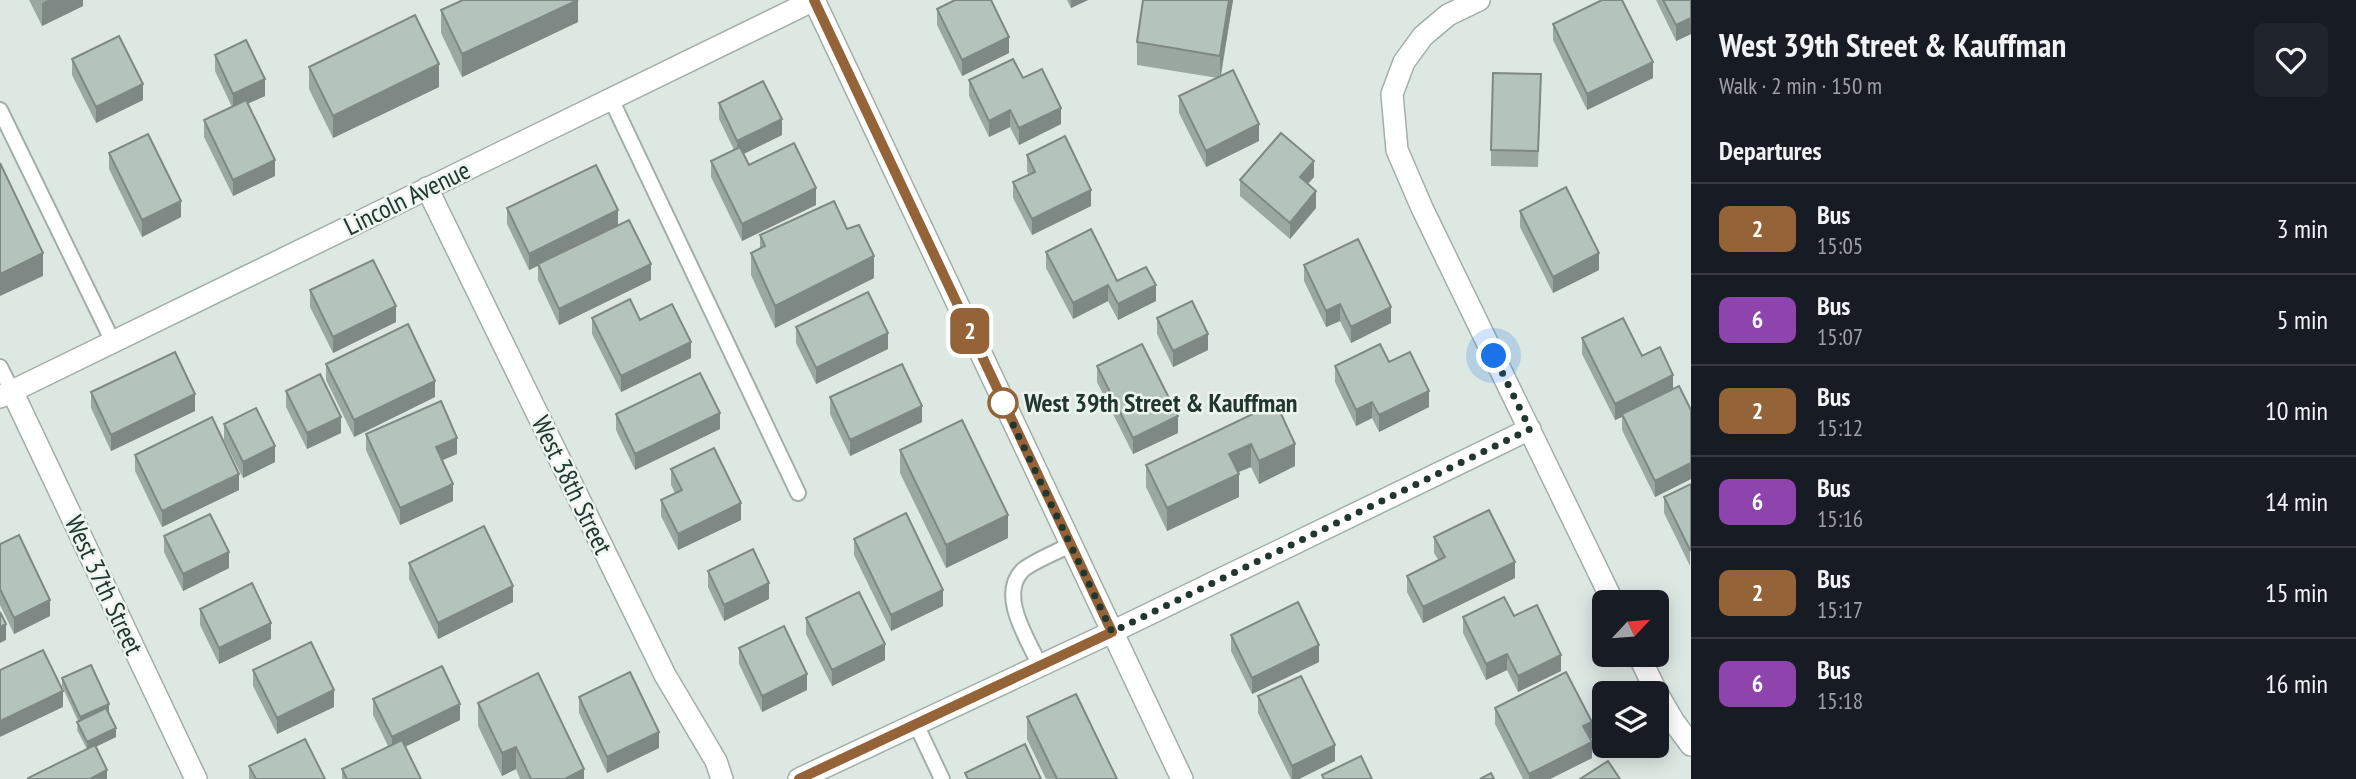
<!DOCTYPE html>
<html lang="en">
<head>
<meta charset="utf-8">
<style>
	body { margin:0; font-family:"PT Sans Narrow",sans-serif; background:#20242c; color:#f1f3f6; height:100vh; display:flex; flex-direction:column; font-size:26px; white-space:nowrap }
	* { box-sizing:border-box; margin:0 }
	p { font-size:23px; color:#9ea1a6 }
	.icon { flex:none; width:38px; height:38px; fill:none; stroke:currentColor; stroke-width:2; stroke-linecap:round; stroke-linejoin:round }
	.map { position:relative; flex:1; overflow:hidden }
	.side { display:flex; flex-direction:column; background:#171b24; width:665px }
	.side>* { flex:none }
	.badge { padding:0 14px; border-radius:10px; font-size:24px; line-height:46px }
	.needle { width:46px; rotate:64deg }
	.tools { position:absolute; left:1592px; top:590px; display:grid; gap:14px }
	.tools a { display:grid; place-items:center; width:77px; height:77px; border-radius:10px; background:#171b24; box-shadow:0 4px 18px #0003; font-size:35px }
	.you { position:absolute; width:35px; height:35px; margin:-18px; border:5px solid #fff; border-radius:50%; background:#1a73e8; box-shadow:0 0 0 10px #1a73e833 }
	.map>.badge { position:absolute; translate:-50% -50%; box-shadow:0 0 0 4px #fff }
	h2 { padding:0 28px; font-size:26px; line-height:63px }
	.round { display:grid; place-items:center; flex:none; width:74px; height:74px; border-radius:10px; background:#20242c }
	.headline { display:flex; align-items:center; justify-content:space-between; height:119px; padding:0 28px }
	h1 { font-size:33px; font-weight:600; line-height:52px }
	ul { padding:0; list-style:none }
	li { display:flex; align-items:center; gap:21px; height:91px; padding:0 28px; border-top:2px solid #363941 }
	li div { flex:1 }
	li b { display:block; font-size:26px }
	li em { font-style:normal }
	li .badge { min-width:77px; font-weight:700; text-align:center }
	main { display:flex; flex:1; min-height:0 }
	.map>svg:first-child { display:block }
</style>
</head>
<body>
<main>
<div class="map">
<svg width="1691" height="779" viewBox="0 0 1691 779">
	<rect width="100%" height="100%" fill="#dee8e3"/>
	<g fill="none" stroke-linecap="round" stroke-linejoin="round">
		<g stroke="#a2afa9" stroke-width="18">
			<path id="service" d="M611,99L798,493
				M0,110L113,342
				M0,367L12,391
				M1040,666C1029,641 998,596 1022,571C1029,563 1059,551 1070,545
				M916,724L942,779"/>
		</g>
		<g stroke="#a2afa9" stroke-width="24">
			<path id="minor" d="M1479,0L1448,15L1423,36L1404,62L1392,94L1397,150L1422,208L1613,602
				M427,188L665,675L716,761L722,779
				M12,391L196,779
				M0,397L814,0
				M1112,632L1530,429
				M1638,654L1657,693
				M1657,693L1674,722L1691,745"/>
		</g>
		<g stroke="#a2afa9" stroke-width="24">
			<path id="tertiary" d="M814,0L1182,779
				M799,779L1112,632"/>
		</g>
		<use href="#service" stroke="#fff" stroke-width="14"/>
		<use href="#minor" stroke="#fff" stroke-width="21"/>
		<use href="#tertiary" stroke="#fff" stroke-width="21"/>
	</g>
	<path fill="#9ba8a2" d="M29,0H83V6L42,26Z
		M1067,0H1088L1071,8Z
		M1143,0H1233L1221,76L1259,141L1206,167L1179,113V96L1218,78L1137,65V42Z
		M1656,0H1691V34L1676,41Z
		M937,9L1009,53L962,76L937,25Z
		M441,10L578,22L462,77L441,33Z
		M1553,24L1653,78L1587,110L1553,40Z
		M215,55L265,96L247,104L275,176L233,196L204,137V120L232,107L215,71Z
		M72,59L143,100L96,123L72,75Z
		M309,67L439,87L333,138L309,89Z
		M1023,78L1061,124L1019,145L1010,127L989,137L969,96V80Z
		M1541,90L1538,167L1491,166V150Z
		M719,103L782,135L744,154L749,165L816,205L742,241L711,177V161L734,150L719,119Z
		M109,153L181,217L142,237L109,169Z
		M1027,155L1091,206L1032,235L1013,198V182L1029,175L1027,171Z
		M1314,177L1308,184L1316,208L1290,239L1240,196V180Z
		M507,208L618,225L651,280L559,325L538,280V266L529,270L507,224Z
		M1520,211L1599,270L1553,293L1520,227Z
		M847,229L874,278L775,328L751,275V253L760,249V235Z
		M1046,252L1117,281L1156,301L1118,320L1108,301L1073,319L1046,268Z
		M1304,265L1391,323L1351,343L1340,321L1326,327L1304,281Z
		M310,290L396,322L333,353L310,307Z
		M592,318L640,320L691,358L621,392L592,334Z
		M1157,318L1208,350L1173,367L1157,334Z
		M796,327L888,349L816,384L796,343Z
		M1582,338L1642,356L1673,388L1691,410V479L1655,497L1622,430V417L1615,420L1582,354Z
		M1389,362L1429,407L1379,432L1372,418L1356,426L1335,382V366Z
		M326,364L435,397L354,437L326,380Z
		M1097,366L1178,433L1133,454L1097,382Z
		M286,391L341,433L307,449L286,407Z
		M91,392L195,411L111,451L91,408Z
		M830,397L922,422L850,456L830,414Z
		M1276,403L1295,466L1259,484L1251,467L1238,472L1239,497L1167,531L1146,487V465Z
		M616,414L720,429L635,470L616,430Z
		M224,424L275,462L243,478L224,440Z
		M366,434L457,454L442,460L453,501L400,525L366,450Z
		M900,450L1008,538L946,568L900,473Z
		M135,455L239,490L162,527L135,471Z
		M671,469L741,520L678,550L661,516V500L675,493L671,485Z
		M1691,484L1690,566L1664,513V497Z
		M164,536L229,568L183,591L164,552Z
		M1434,537L1515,578L1423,623L1407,592V576L1439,561L1434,553Z
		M854,539L943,606L891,631L854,555Z
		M0,544L50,616L14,634L0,605Z
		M409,563L513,602L438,639L409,579Z
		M708,571L769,599L724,621L708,587Z
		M200,609L271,639L219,664L200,625Z
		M1514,616L1561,671L1518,692L1507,670L1486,680L1463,633V617Z
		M806,618L885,660L832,686L806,634Z
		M1231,635L1319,662L1252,694L1231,651Z
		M739,648L807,690L762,712L739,664Z
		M253,670L334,707L277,734L253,686Z
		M62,678L109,712L116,737L95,747L107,779H28V778L87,749L77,730L78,721L62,686Z
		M1258,696L1335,761L1299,779H1291L1258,713Z
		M579,697L659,748L607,773L579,713Z
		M373,699L460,720L405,747L421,779H342V769L388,746L373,715Z
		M478,703L584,779H520L516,769L502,776L478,726Z
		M1495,708L1592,738L1590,739L1592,758L1550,779H1523L1495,724Z
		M1027,717L1117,779H1046L1027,739Z
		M249,766L325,779H249Z"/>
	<path fill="#7e8884" d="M48,0H83V6L42,26V3Z
		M578,0V22L462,77V54Z
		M1071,0H1088L1071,8Z
		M1229,0H1233L1220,78V56Z
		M1691,18V34L1676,41V25Z
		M1009,37V53L962,76V60Z
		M1653,62V78L1587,110V94Z
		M439,64V87L333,138V116Z
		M265,79V96L233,110V94Z
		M143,84V100L96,123V107Z
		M1061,108V124L1019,145V128Z
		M1010,110V127L989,137V121Z
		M782,119V135L737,157V141Z
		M1259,124V141L1206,167V151Z
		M275,160V176L233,196V180Z
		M1314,161V177L1300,193V177Z
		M816,188V205L742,241V224Z
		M1091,190V206L1032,235V219Z
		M1316,191V208L1290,239V223Z
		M181,201V217L142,237V220Z
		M618,210V226L529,270V254Z
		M43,253V276L0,296V274Z
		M1599,253V270L1553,293V277Z
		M874,256V278L775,328V306Z
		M651,264V280L559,325V309Z
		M1108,285V301L1073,319V303Z
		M1156,285V301L1118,320V304Z
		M1340,304V321L1326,327V311Z
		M396,306V322L333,353V337Z
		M1391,307V323L1351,343V327Z
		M888,333V349L816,384V368Z
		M1208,334V350L1173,367V351Z
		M691,342V358L621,392V376Z
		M1673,375V392L1622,414V417L1615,420V404Z
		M435,381V397L354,437V420Z
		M1429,391V407L1379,432V415Z
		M195,394V411L111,451V435Z
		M1372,402V418L1356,426V410Z
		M922,406V422L850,456V440Z
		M720,413V429L635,470V454Z
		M1178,416V433L1133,454V438Z
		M341,417V433L307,449V433Z
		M457,438V454L436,463V447Z
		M1251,444V467L1229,476V454Z
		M1295,444V466L1259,484V461Z
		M275,446V462L243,478V462Z
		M1691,463V479L1655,497V481Z
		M239,474V490L162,527V511Z
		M1239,474V497L1167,531V508Z
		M453,484V501L400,525V508Z
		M741,503V520L678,550V534Z
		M1008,515V538L946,568V545Z
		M229,552V568L183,591V574Z
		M1515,562V578L1423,623V607Z
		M769,583V599L724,621V605Z
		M513,586V602L438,639V623Z
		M943,590V606L891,631V615Z
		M50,600V616L14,634V618Z
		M271,623V639L219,664V648Z
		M6,624V640L0,643V627Z
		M885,644V660L832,686V670Z
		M1319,645V662L1252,694V678Z
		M1507,654V670L1486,680V664Z
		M1561,655V671L1518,692V676Z
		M807,674V690L762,712V696Z
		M334,690V707L277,734V718Z
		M63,691V707L0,737V721Z
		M109,704V712L80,726V717Z
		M460,704V720L392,753V737Z
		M1592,722V738L1583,742V726Z
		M116,728V737L87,751V742Z
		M659,732V748L607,773V757Z
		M1592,742V758L1550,779H1529V774Z
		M1335,745V761L1299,779H1292V766Z
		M516,747V769L502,776V753Z
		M584,769V779H565Z
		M107,770V779H90Z"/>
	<path fill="#b4c3bc" stroke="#7e8884" stroke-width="2" d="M463,0H578L462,54L441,10Z
		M955,0H991L1009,37L962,60L937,9Z
		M1143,0H1229L1220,56L1137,42Z
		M1602,0H1622L1653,62L1587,94L1553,24Z
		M1663,0H1691V18L1676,25Z
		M415,15L439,64L333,116L309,67Z
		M119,36L143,84L96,107L72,59Z
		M246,40L265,79L233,94L215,55Z
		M1013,59L1023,78L1042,69L1061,108L1019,128L1010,110L989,121L969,80Z
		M1233,70L1259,124L1206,151L1179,96Z
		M1493,73L1541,74L1538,151L1491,150Z
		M763,81L782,119L737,141L719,103Z
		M246,100L275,160L233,180L204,120Z
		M1281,133L1314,161L1300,177L1316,191L1290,223L1240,180Z
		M148,134L181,201L142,220L109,153Z
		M1065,136L1091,190L1032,219L1013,182L1035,172L1027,155Z
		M794,143L816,188L742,224L711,161L740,147L749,165Z
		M0,163L43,253L0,274Z
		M596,165L618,210L529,254L507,208Z
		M1566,187L1599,253L1553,277L1520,211Z
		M834,201L847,229L859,225L874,256L775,306L751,253L765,246L760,235Z
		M629,220L651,264L559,309L538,264Z
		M1091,229L1117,281L1146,267L1156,285L1118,304L1108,285L1073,303L1046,252Z
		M1358,239L1391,307L1351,327L1340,304L1326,311L1304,265Z
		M373,260L396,306L333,337L310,290Z
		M868,292L888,333L816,368L796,327Z
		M630,299L640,320L672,304L691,342L621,376L592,318Z
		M1192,301L1208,334L1173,351L1157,318Z
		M1623,318L1642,356L1660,347L1673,375L1615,404L1582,338Z
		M408,324L435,381L354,420L326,364Z
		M1142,344L1178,416L1133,438L1097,366Z
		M1380,344L1389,362L1410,352L1429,391L1379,415L1372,402L1356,410L1335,366Z
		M175,352L195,394L111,435L91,392Z
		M902,364L922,406L850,440L830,397Z
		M700,373L720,413L635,454L616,414Z
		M320,374L341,417L307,433L286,391Z
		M1679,386L1691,410V463L1655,481L1622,414Z
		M441,401L457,438L436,447L453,484L400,508L366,434Z
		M1276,403L1295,444L1259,461L1251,444L1229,454L1239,474L1167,508L1146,465Z
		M256,408L275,446L243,462L224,424Z
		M212,417L239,474L162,511L135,455Z
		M962,420L1008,515L946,545L900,450Z
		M714,448L741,503L678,534L661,500L682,490L671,469Z
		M1691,484V549L1690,550L1664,497Z
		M1489,510L1515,562L1423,607L1407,576L1445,557L1434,537Z
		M906,513L943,590L891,615L854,539Z
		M210,514L229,552L183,574L164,536Z
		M484,526L513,586L438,623L409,563Z
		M19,535L50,600L14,618L0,589V544Z
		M753,549L769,583L724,605L708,571Z
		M252,583L271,623L219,648L200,609Z
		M859,592L885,644L832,670L806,618Z
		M1504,597L1514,616L1537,605L1561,655L1518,676L1507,654L1486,664L1463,617Z
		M1298,602L1319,645L1252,678L1231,635Z
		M0,612L6,624L0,627Z
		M784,626L807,674L762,696L739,648Z
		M311,642L334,690L277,718L253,670Z
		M43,650L63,691L0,721V670Z
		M91,665L109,704L80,717L62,678Z
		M442,666L460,704L392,737L373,699Z
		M630,672L659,732L607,757L579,697Z
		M1566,672L1592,722L1583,726L1592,742L1529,774L1495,708Z
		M538,673L584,769L565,779H531L516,747L502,753L478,703Z
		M1301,676L1335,745L1292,766L1258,696Z
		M1076,694L1117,779H1057L1027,717Z
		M106,708L116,728L87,742L77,722Z
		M305,739L325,779H256L249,766Z
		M402,740L421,779H347L342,769Z
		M1025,744L1041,779H968L965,773Z
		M95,745L107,770L90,779H28V778Z
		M1361,756L1372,779H1324L1322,775Z
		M1608,761L1620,779H1580Z
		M1491,773L1494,779H1480Z"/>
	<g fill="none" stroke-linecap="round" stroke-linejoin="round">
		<g stroke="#fff" stroke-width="16">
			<path id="line" d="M799,779L1112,632L814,0"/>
		</g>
		<use href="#line" stroke="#956338" stroke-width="10"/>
		<path stroke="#21362f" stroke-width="7" stroke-dasharray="0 12.6" d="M1003,403L1000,397L1112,632L1530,429L1494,356"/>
	</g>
	<circle fill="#fff" stroke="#956338" stroke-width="3.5" cx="1003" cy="403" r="14"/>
	<g text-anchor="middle" stroke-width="5" stroke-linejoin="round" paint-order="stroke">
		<g font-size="26" fill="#21362f" stroke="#eef5f1">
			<text transform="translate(407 198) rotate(-26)" y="9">Lincoln Avenue</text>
			<text transform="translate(572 485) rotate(64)" y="9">West 38th Street</text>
			<text transform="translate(104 585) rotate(65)" y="9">West 37th Street</text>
		</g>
		<g font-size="26" font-weight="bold" fill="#21362f" stroke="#eef5f1" text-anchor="start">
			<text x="1024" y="412">West 39th Street &amp; Kauffman</text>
		</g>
	</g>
</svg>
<div class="tools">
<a><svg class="needle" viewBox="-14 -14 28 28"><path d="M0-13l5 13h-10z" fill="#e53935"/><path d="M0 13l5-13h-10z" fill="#9ea1a6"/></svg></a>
<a><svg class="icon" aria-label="layers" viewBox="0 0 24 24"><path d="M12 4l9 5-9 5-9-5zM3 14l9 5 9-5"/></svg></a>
</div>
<div class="you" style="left:1494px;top:356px"></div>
<b class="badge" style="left:970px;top:331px;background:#956338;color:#fff">2</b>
</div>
<section class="side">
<div class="headline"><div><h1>West 39th Street &amp; Kauffman</h1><p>Walk · 2 min · 150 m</p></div><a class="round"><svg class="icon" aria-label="heart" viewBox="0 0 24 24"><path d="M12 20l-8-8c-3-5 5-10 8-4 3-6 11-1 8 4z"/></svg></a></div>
<h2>Departures</h2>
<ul>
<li><span class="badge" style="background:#956338;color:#fff">2</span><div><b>Bus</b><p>15:05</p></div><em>3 min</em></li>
<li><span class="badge" style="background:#8e44ad;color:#fff">6</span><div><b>Bus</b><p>15:07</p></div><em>5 min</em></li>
<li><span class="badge" style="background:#956338;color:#fff">2</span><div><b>Bus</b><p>15:12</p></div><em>10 min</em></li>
<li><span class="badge" style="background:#8e44ad;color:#fff">6</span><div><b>Bus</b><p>15:16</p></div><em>14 min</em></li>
<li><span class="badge" style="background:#956338;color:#fff">2</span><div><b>Bus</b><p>15:17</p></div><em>15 min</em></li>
<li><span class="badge" style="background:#8e44ad;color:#fff">6</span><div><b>Bus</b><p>15:18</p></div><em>16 min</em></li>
</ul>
</section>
</main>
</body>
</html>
